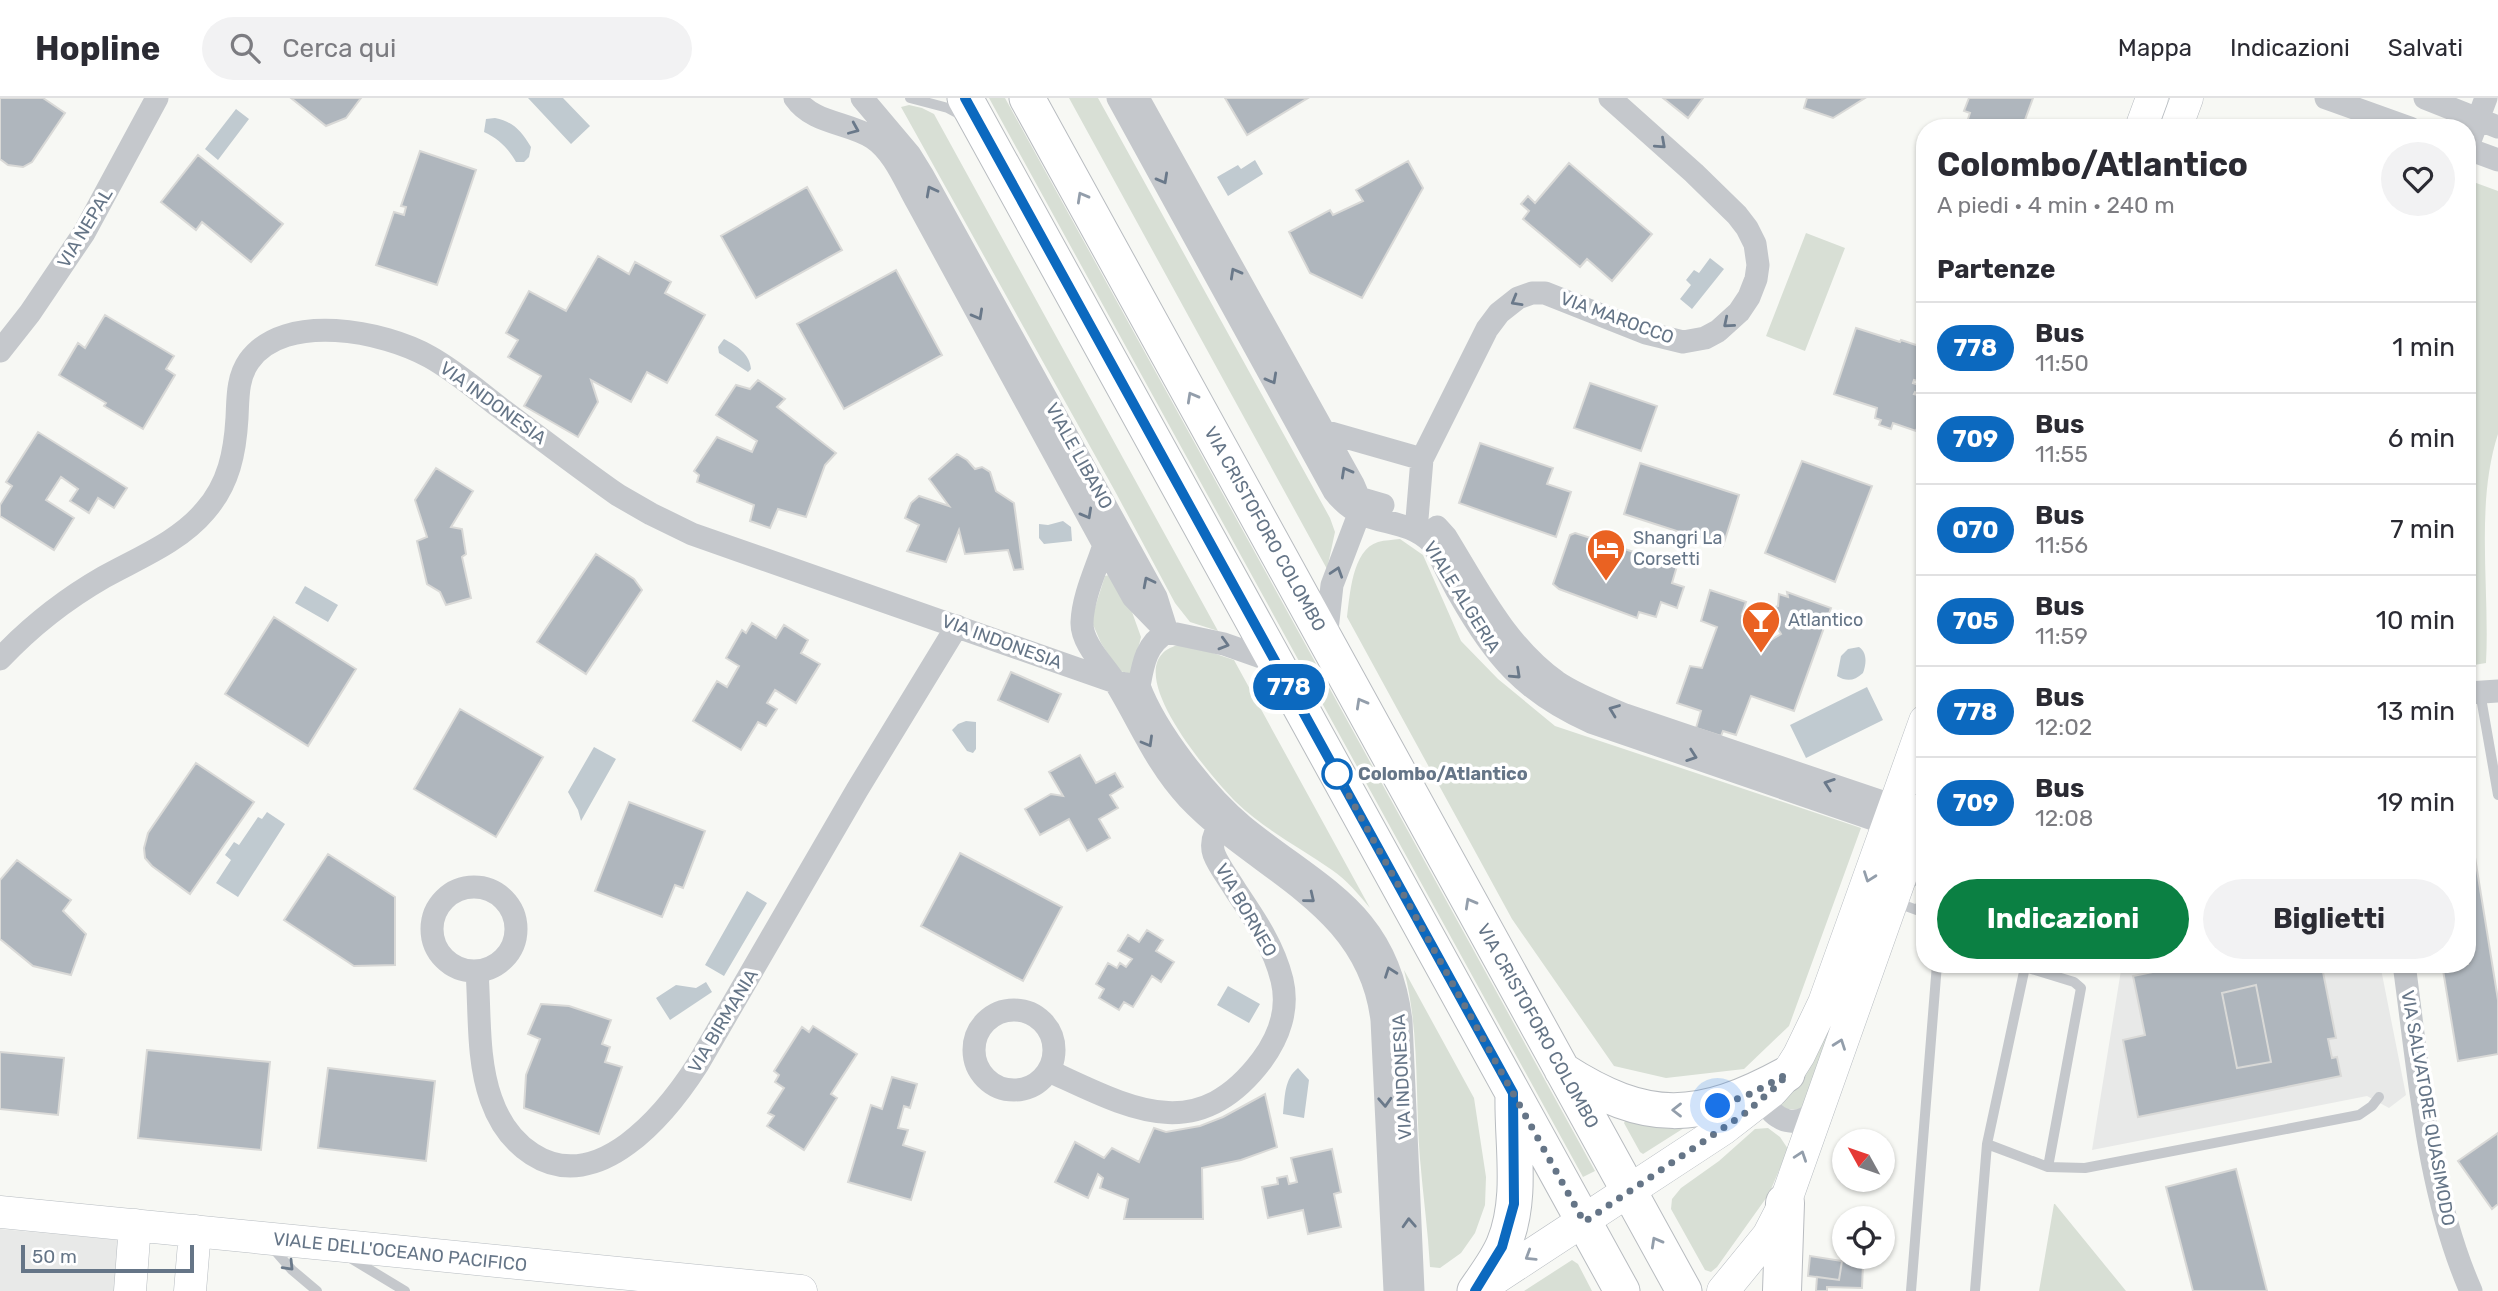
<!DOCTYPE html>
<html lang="it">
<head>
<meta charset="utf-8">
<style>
	body { margin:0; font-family:Rubik,sans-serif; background:#f2f2f3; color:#2b2b33; height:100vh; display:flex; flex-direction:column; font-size:26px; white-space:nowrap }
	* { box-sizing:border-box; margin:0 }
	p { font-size:23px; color:#7c7c81 }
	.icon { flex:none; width:38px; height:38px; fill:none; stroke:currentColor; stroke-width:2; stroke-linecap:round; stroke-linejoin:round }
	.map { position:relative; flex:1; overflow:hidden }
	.drawer { position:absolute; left:1916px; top:21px; width:560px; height:854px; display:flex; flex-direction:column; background:#fff; border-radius:28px; box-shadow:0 2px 5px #0004 }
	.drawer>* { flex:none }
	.badge { padding:0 14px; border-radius:23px; font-size:24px; line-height:46px }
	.needle { width:46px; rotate:310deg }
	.fabs { position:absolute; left:1832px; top:1031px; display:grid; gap:14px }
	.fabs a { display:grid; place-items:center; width:63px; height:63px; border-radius:50%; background:#fff; box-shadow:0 2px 5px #0004; font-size:35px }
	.scale { position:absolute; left:21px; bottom:18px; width:173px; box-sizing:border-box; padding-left:7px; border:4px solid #657587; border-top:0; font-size:19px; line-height:24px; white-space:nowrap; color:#657587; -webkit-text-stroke:5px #fff; paint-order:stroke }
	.you { position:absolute; width:35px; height:35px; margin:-18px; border:5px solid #fff; border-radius:50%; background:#1a73e8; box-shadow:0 0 0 10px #1a73e833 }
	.map>.badge { position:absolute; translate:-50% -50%; box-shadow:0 0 0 4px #fff }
	h2 { padding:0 21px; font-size:26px; line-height:63px }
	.round { display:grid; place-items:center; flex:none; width:74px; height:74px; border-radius:37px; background:#f2f2f3 }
	.summary { display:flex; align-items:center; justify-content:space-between; height:119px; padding:0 21px }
	h1 { font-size:33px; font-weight:700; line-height:52px }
	.button { display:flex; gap:14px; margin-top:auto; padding:14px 21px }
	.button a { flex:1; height:80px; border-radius:42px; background:#0b8043; color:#fff; font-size:28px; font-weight:700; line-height:80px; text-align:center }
	.button a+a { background:#f2f2f3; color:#2b2b33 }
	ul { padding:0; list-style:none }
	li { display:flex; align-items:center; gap:21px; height:91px; padding:0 21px; border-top:2px solid #e1e1e2 }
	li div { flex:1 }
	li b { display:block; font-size:26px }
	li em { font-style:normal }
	li .badge { min-width:77px; font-weight:700; text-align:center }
	header { display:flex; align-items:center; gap:42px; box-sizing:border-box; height:98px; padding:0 35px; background:#fff; border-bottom:2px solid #e1e1e2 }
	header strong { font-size:33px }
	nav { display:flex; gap:38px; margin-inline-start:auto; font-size:24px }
	.search { width:490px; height:63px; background:#f2f2f3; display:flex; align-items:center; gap:18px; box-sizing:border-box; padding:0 24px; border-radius:38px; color:#7c7c81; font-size:26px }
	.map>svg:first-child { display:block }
</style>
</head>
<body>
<header>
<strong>Hopline</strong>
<div class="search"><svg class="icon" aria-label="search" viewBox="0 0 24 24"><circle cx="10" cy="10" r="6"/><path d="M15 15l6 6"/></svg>Cerca qui</div>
<nav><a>Mappa</a><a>Indicazioni</a><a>Salvati</a></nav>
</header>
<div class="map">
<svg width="2498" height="1193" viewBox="0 0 2498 1193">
	<rect width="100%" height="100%" fill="#f7f8f4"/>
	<path fill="#e8e9e8" d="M2122,866H2380L2406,997L2389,1010L2367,998L2092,1052Z
		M0,1131L120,1142L115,1193H0Z"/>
	<path fill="#d8dfd5" d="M989,0H1005L1595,1073L1583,1079Z
		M1069,0H1098L1330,420L1335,434L1327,471Z
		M909,7L922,10L934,16L1218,533L1190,524L1175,505L1116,395L901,9Z
		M2468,82L2498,93V336C2475,407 2490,491 2486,565L2468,568Z
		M1806,135L1845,150L1805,253L1766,238Z
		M1400,441L1423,457L1461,543L1498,581L1555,628L1861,730L1789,928L1744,971L1666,980L1614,968L1512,821L1347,519C1350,497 1352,452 1378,444C1385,442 1393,442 1400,441Z
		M1109,477L1132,514L1141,539L1132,576L1119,573L1101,545L1091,522L1105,478Z
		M1178,547L1198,550L1234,562L1370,810C1358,796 1347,782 1332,772C1299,749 1265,732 1236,704C1214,682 1111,565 1178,547Z
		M1404,872L1474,1000L1486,1079L1485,1107L1475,1135L1461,1155L1440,1170L1430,1169C1428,1133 1423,1097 1420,1061C1415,998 1420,934 1404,872Z
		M1837,925L1802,1012L1786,1011L1780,1006L1828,930Z
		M1625,1023L1682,1028L1684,1030L1643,1056L1640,1054L1624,1025Z
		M1768,1030L1780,1039L1788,1051L1769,1096L1717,1169L1711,1174L1705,1172L1671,1111L1672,1101L1681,1090L1719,1063L1755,1031Z
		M2054,1106H2055L2126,1193H2039Z
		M1572,1162L1578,1166L1592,1193H1524Z"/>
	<path fill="#c0cad0" d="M528,0H563L590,28L571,46Z
		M236,11L249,21L218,62L205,51Z
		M495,20C514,24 521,33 531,49L529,59L524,64H516C508,50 499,41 484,34L486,21Z
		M1255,62L1263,76L1228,98L1217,79L1238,67L1241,71Z
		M1710,160L1724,171L1692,211L1680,201L1691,187L1686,182L1694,172L1699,175Z
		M724,241C737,248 750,256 751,271L748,274L719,255L718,249Z
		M1063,423L1071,429L1072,443L1044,446L1039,440V426L1048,427Z
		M305,488L338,507L328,524L295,505Z
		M1859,549C1868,555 1866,567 1863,575C1854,583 1847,584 1837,578L1841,558L1848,551Z
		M1867,589L1883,622L1806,660L1790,627Z
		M966,623L976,624V651L973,655L967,653L952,632L958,626Z
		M594,649L616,661L581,723L578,712L568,694Z
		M267,714L285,726L238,799L216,785L231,762L225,757L234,744L239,747L258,719L262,721Z
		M747,793L767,805L724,878L705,867Z
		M706,884L712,894L670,922L656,900L676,887L696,890Z
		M1228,888L1260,906L1249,925L1217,907Z
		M1298,970L1309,982L1304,1020L1283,1016C1285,999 1284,981 1298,970Z"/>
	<path fill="#afb6bd" stroke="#d9d9d7" stroke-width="2" d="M0,0H43L65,15L32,64L23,69L8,67L0,61Z
		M291,0H361L346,20L326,28Z
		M1225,0H1308L1247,37Z
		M1663,0H1703L1688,20Z
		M1807,0H1865L1833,20L1804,10Z
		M1969,0H2033L2022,30H1965L1970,15L1964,13Z
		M420,53L476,72L437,187L376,167L394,114L404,117L406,109L401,108Z
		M198,57L283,126L251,164L202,124L196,132L161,104Z
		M1408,63L1423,90L1362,200L1310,175L1289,134L1330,112L1333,117L1363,103L1356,92Z
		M1569,65L1652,136L1612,183L1587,161L1580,169L1523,121L1529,113L1521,106L1528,98L1535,105Z
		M807,89L842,152L756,200L721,138Z
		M598,158L629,176L635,164L671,184L665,195L705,217L667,285L647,274L631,304L591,282L598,304L578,339L524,308L541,278L508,259L518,242L506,235L529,193L566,213Z
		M896,172L942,257L844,311L797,226Z
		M105,217L174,258L166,271L175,277L143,331L104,308L106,305L59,277L78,245L85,250Z
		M1856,230L1900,244L1901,242L1925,250L1918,273L1925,275V285L1914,282L1913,285L1922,288L1920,296L1915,294L1914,296L1925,299V308L1916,333L1893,325L1891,331L1879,327L1881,322L1875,320L1877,310L1834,296Z
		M758,282L785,301L777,309L836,355L825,367L806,419L778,411L770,430L750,423L754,407L697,384L699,377L694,373L717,339L752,354L757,343L716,317L736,287L750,291Z
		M1590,285L1657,308L1641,353L1574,330Z
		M38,334L127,390L114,410L98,400L89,415L70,403L78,391L61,379L46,402L74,420L54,452L0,418V407L12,388L6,384Z
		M1480,345L1553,370L1547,386L1571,394L1556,439L1459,405Z
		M957,356L967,362L975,371L982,369L990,374L996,393L1014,405L1023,471L1014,472L1008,452L965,456L959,432L946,464L907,453L919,427L905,420L911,405L919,398L949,408L929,381Z
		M1802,363L1872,388L1835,484L1765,455Z
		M1640,365L1739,397L1723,448L1624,416Z
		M436,370L473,393L451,429L462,431L466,456L462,459L471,500L446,507L440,494L427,486L417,443L427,439L415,402Z
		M1575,435L1677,468L1672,485L1684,489L1677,510L1661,504L1656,519L1639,514L1637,520L1559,491L1553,486L1570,437Z
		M596,456L634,481L642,492L586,576L537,544Z
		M1710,492L1746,504L1742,516L1757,521L1769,543L1781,536L1767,513L1778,508L1779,496L1788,499L1787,494L1831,510L1794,613L1751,598L1736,637L1723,633L1721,638L1696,630L1701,613L1677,605L1690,568L1702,570L1717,529L1701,523Z
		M274,519L356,571L308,648L225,596Z
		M752,525L776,540L784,527L808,542L801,555L820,566L796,605L775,592L767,605L777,611L766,628L758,624L741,652L693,623L717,583L727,589L739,568L726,560L742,532L746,535Z
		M1011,574L1061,596L1048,624L998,602Z
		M460,611L543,659L496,739L414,691Z
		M1080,657L1096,685L1115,675L1123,689L1110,697L1118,710L1099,721L1110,740L1087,753L1069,721L1040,737L1025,711L1051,696L1063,698L1049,674Z
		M196,665L254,704L190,796L152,768L145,760L144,750L148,735Z
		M629,704L705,733L683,790L675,787L662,819L595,793Z
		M2468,716L2498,902V956L2458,963L2442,866H2468Z
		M960,755L1062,809L1023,883L921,828Z
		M328,756L395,799V867L354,868L284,822Z
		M17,762L71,802L63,813L86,836L71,877L33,868L0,841V782Z
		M1147,832L1163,842L1156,853L1174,864L1161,884L1152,878L1133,909L1124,904L1119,912L1099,900L1104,891L1096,886L1108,865L1117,870L1120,865L1126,869L1132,861L1118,853L1128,837L1139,844Z
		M2362,866L2323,874L2336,940L2328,941L2332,960L2337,959L2341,978L2138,1019L2123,942L2145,937L2133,878L2192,866Z
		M2256,887L2271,964L2237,970L2222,895Z
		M541,906L569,908L611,922L602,946L610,949L605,964L622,969L599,1036L524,1010L526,977L540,941L528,936Z
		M813,928L857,956L831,996L837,1000L804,1052L767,1028L774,1018L768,1015L784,990L775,984L779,977L774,973L802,929L809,934Z
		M147,952L270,964L261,1052L138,1040Z
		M0,954L64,960L58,1017L0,1011Z
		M328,970L435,983L426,1063L318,1050Z
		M892,979L917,986L910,1010L904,1008L898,1030L908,1032L903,1047L925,1054L911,1102L848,1084L871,1007L882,1011Z
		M1265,996L1277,1049L1241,1062L1202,1070L1203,1121H1124L1128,1101L1100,1090L1103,1080L1098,1076L1088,1100L1055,1084L1075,1044L1104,1060L1112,1050L1139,1064L1154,1030L1166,1034L1200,1028L1223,1019Z
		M2498,1035V1106L2492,1111L2458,1063Z
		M1332,1051L1341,1094L1334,1096L1341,1129L1308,1136L1303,1112L1268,1120L1262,1089L1278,1086L1277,1080L1287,1078L1289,1086L1297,1084L1291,1060Z
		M2236,1071L2267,1193H2193L2166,1089Z
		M1810,1158L1842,1163L1839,1182L1808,1178Z
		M1842,1163L1863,1166L1862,1190L1827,1189V1193H1816L1817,1179L1839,1182Z"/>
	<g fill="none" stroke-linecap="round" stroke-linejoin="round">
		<g stroke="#b7bcc1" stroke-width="33">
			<path id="secondary" d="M2141,30L2152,0
				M2176,30L2187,0
				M0,1114L801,1193
				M130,1193L135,1127
				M190,1193L195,1133
				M1476,1193L1723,1031L1772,993L1787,976L1799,957L1824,905L1925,623
				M1723,1193L1768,1138L1785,1105L1925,710"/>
		</g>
		<g stroke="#b8bcc0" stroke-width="37">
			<path id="primary" d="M965,0L1622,1193
				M1027,0L1684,1193
				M1562,972C1647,1027 1699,1024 1787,976
				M1475,1193C1485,1178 1497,1163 1504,1146C1523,1100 1512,1047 1513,998"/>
		</g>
		<g stroke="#b9bcc0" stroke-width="40">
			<path id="highway" d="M1782,1193L1785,1105"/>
		</g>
		<path stroke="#c5c8cc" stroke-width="10" d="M910,0L948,10L963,18
			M2480,594L2498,697
			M1904,778L1925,786
			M1895,804L1925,815
			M1919,811L1925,794
			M2025,869L2074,884L2081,890L2048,1069
			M1987,1046L2048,1069L2085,1070L2359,1017L2372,1008L2379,999
			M271,1148L292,1172L317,1193
			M347,1158L405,1193
			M1911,1193L1937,866
			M1975,1193L1987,1046L2025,869L2015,866"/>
		<path stroke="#c5c8cc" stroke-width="23" d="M795,0C813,26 848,24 873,40C894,54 905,83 917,104L1104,447C1096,472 1083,498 1082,524C1081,545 1104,567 1115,584C1139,623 1156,666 1188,700C1259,775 1368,806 1382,922L1395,1193
			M862,0L910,57L923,78L1156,499L1167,534C1146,546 1143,566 1139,588
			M1118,0L1334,393C1364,433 1401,415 1431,444C1442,460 1449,479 1459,496C1494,558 1524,594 1591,624L1888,726
			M1138,0L1353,386L1359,400L1383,407
			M2326,0L2410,30
			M2425,0L2498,29
			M2468,48L2486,0
			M2468,51L2498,62
			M0,253L30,215L84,135L157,0
			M1317,337L1324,333L1422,361L1487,231L1499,215L1518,200L1532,195H1545L1646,235L1683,244L1705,240L1718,233L1739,214L1749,199L1756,181L1758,167L1755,146L1747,130L1737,117L1694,75L1610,0
			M1437,429L1446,439C1478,491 1506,548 1557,584C1578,598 1602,607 1625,617L1894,708
			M1416,433L1422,361
			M1111,444L1104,447L1133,499L1167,534L1224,546L1275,564
			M1326,541L1332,487L1359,416V403
			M0,561C31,528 64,502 104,479C138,460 179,444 205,413C229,386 235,354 237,320C238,301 237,280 249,263C285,213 384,233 430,259C455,273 477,292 499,309C539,339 578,369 618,397L651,416L692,436L1115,584L1139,588
			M1139,588C1156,634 1206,697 1243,728C1319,790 1388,813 1401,923L1413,1193
			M2468,595L2498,593
			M432 831a42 42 0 1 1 84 0a42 42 0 1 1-84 0Z
			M2404,866C2419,974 2427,1093 2471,1193
			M477,873C480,915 477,962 491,1001C499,1024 512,1043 532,1056C598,1099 666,1016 698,966L857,692L957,528
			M974 952a40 40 0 1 1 80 0a40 40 0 1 1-80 0Z
			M1049,973C1128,1009 1196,1050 1262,962C1279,939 1289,911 1282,882C1274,849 1255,821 1236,793C1229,781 1219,769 1214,756C1209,741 1218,729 1227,718
			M1762,1000C1775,1024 1798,1033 1817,1010"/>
		<use href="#secondary" stroke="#fff" stroke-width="32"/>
		<use href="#primary" stroke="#fff" stroke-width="35"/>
		<use href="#highway" stroke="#fff" stroke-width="38"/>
	</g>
	<defs><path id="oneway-chevron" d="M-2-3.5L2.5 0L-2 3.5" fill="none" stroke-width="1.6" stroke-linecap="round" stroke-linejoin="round" transform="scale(1.75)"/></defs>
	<g stroke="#6a798a">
		<use href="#oneway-chevron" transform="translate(854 31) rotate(23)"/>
		<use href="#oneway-chevron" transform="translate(1661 46) rotate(42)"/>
		<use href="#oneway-chevron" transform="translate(1163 81) rotate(61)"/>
		<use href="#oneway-chevron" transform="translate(931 93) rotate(-118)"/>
		<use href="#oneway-chevron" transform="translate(1235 175) rotate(-119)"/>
		<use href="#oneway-chevron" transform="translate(1516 203) rotate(150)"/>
		<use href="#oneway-chevron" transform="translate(978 217) rotate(61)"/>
		<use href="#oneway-chevron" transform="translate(1728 225) rotate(140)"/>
		<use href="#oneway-chevron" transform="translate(1272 281) rotate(61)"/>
		<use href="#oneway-chevron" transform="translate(1346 374) rotate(-119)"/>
		<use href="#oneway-chevron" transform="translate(1087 416) rotate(61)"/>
		<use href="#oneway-chevron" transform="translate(1337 474) rotate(-72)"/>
		<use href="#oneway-chevron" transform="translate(1148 484) rotate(-117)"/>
		<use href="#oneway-chevron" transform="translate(1224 546) rotate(16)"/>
		<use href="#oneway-chevron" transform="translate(1516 576) rotate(43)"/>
		<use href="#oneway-chevron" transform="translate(1614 612) rotate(-159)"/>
		<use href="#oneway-chevron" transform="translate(1148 644) rotate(60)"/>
		<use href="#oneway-chevron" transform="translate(1692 658) rotate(19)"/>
		<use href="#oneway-chevron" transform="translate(1829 686) rotate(-161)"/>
		<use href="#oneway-chevron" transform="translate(1310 800) rotate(39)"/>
		<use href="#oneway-chevron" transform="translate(1390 874) rotate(-110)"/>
		<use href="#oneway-chevron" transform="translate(1385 1004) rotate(87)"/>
		<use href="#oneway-chevron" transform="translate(1409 1125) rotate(-93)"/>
		<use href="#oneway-chevron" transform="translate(289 1168) rotate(46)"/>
	</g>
	<g stroke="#939eab">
		<use href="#oneway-chevron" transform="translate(1082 99) rotate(-119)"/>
		<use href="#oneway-chevron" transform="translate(1192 299) rotate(-119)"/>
		<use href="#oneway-chevron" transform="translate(1361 605) rotate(-119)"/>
		<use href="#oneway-chevron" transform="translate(1869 779) rotate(110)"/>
		<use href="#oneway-chevron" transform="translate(1470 805) rotate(-119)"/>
		<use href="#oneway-chevron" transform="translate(1840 946) rotate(-70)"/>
		<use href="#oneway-chevron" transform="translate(1677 1012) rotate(-180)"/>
		<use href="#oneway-chevron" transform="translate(1801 1058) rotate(-71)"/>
		<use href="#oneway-chevron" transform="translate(1656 1144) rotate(-119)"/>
		<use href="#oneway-chevron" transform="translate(1530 1158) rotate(148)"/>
	</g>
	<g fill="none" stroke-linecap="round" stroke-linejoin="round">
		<g stroke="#fff" stroke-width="16">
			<path id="line" d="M965,0L1513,995L1514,1106L1502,1149L1475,1193"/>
		</g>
		<use href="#line" stroke="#0c69bf" stroke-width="10"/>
		<path stroke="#657587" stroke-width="7" stroke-dasharray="0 12.6" d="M1337,676L1584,1124L1744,1016L1779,986L1787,976L1750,996L1718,1008"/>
	</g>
	<defs>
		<g id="hotel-pin" transform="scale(2.0125)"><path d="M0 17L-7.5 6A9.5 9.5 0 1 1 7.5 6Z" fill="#ea6222" stroke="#fff"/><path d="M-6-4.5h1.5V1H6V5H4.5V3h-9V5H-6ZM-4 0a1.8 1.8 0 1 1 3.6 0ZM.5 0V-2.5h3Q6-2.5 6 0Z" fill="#fff"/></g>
		<g id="bar-pin" transform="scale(2.0125)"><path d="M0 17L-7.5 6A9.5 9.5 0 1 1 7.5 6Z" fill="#ea6222" stroke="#fff"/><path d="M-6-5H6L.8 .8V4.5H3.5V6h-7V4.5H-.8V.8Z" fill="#fff"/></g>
	</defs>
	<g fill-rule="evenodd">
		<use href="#hotel-pin" x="1606" y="450"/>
		<use href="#bar-pin" x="1761" y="522"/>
	</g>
	<circle fill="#fff" stroke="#0c69bf" stroke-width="3.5" cx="1337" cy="676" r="14"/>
	<g text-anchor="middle" stroke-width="7" stroke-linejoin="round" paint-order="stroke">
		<g font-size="18" fill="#657587" stroke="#fff">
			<text transform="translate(85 130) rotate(-59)" y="6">VIA NEPAL</text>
			<text transform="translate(1617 220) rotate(20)" y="6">VIA MAROCCO</text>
			<text transform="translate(493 305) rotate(36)" y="6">VIA INDONESIA</text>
			<text transform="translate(1079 358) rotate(61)" y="6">VIALE LIBANO</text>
			<text transform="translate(1265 431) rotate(61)" y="6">VIA CRISTOFORO COLOMBO</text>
			<text transform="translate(1462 499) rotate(58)" y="6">VIALE ALGERIA</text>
			<text transform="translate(1002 544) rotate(20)" y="6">VIA INDONESIA</text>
			<text transform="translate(1246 812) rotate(60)" y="6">VIA BORNEO</text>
			<text transform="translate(723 923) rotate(-59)" y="6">VIA BIRMANIA</text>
			<text transform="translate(1538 928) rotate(61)" y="6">VIA CRISTOFORO COLOMBO</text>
			<text transform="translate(1402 979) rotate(-93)" y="6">VIA INDONESIA</text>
			<text transform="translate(2428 1010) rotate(80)" y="6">VIA SALVATORE QUASIMODO</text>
			<text transform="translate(400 1154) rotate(6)" y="6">VIALE DELL'OCEANO PACIFICO</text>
		</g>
		<g font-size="18" fill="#657587" stroke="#fff" text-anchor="start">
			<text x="1633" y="446">Shangri La<tspan x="1633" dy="21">Corsetti</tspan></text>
			<text x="1788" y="528">Atlantico</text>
		</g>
		<g font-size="18" font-weight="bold" fill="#657587" stroke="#fff" text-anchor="start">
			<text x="1358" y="682">Colombo/Atlantico</text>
		</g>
	</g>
</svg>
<div class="fabs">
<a><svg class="needle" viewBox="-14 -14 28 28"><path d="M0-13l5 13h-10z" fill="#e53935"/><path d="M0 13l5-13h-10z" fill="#7c7c81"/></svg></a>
<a><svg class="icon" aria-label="locate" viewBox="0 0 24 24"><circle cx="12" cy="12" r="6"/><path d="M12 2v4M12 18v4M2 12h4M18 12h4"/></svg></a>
</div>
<div class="scale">50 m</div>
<div class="you" style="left:1718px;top:1008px"></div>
<b class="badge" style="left:1289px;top:589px;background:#0c69bf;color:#fff">778</b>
<section class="drawer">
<div class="summary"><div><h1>Colombo/Atlantico</h1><p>A piedi · 4 min · 240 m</p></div><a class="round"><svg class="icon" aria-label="heart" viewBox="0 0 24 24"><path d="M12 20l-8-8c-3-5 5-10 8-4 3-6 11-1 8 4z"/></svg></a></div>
<h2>Partenze</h2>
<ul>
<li><span class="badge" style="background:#0c69bf;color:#fff">778</span><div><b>Bus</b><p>11:50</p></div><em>1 min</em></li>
<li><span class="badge" style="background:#0c69bf;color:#fff">709</span><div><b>Bus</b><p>11:55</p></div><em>6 min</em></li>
<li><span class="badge" style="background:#0c69bf;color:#fff">070</span><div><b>Bus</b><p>11:56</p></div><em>7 min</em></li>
<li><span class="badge" style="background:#0c69bf;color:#fff">705</span><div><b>Bus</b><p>11:59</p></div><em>10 min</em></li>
<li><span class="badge" style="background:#0c69bf;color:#fff">778</span><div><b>Bus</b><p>12:02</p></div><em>13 min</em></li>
<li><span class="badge" style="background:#0c69bf;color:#fff">709</span><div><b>Bus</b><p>12:08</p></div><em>19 min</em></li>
</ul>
<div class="button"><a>Indicazioni</a><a>Biglietti</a></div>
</section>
</div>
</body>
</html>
